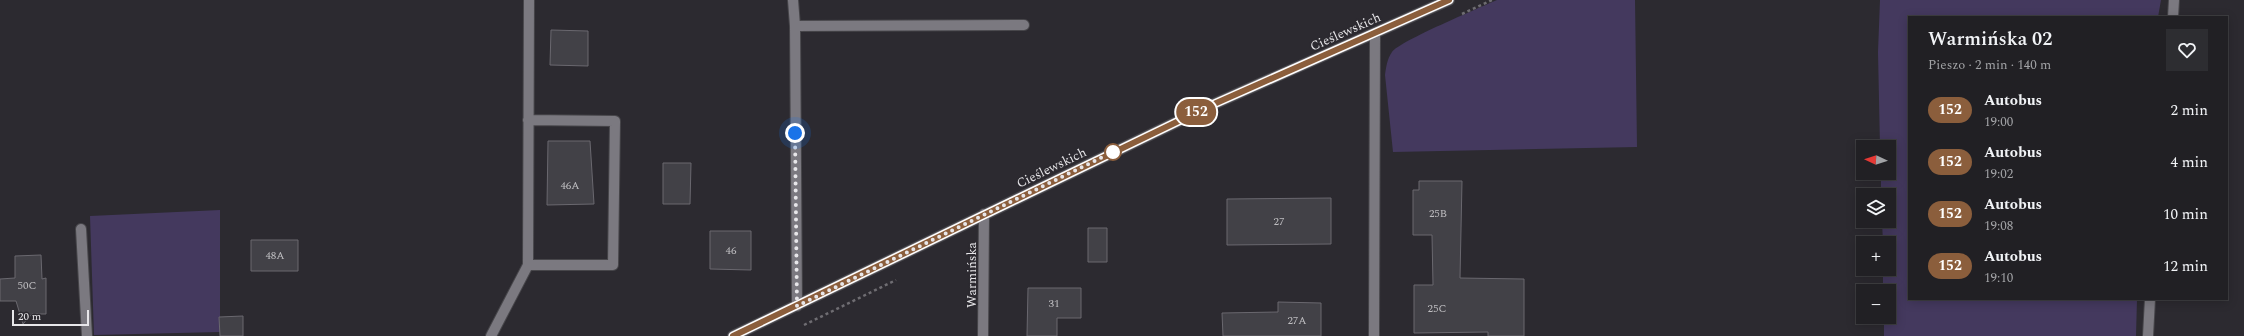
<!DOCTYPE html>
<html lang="pl">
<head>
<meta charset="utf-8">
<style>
	body { margin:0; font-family:Spectral,serif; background:#2d2d31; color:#f1f3f6; height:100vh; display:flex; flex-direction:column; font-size:15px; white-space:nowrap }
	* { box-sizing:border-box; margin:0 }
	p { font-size:13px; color:#a2a3a6 }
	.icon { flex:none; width:22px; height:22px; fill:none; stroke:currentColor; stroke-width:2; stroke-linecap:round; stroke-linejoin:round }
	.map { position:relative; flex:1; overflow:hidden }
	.panel { position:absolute; left:1908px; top:16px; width:320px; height:284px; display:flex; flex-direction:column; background:#212024; border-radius:0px; box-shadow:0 2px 10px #0003,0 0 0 1px #3e3e41 }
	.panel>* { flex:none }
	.badge { padding:0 8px; border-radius:13px; font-size:14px; line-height:26px }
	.needle { width:26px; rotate:274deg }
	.tools { position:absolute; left:1856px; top:140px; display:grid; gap:8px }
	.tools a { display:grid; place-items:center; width:40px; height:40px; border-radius:0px; background:#212024; box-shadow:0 2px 10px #0003,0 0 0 1px #3e3e41; font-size:20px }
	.scale { position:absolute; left:12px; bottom:10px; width:77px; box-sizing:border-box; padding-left:4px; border:2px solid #e7e6e9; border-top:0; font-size:11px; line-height:14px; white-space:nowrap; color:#e7e6e9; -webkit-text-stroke:3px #2c2a30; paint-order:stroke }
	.you { position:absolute; width:20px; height:20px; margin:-10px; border:3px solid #fff; border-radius:50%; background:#1a73e8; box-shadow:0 0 0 6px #1a73e833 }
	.map>.badge { position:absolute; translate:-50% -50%; box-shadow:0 0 0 2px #fff }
	.round { display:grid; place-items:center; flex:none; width:42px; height:42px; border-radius:0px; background:#2d2d31 }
	.overview { display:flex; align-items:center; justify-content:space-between; height:68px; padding:0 20px }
	h1 { font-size:19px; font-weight:600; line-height:30px }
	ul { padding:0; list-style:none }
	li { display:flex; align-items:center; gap:12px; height:52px; padding:0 20px }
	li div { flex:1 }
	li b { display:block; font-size:15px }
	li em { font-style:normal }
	li .badge { min-width:44px; font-weight:700; text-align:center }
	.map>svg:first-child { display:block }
</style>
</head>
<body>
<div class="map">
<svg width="2244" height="336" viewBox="0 0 2244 336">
	<rect width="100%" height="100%" fill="#2c2a30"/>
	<path fill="#44395e" d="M1497,0H1635L1637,147L1393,152L1385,75C1386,68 1387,59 1392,52C1400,41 1479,8 1497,0Z
		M1880,0H2161L2158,17H1909V299H2137L2136,336H1884V317H1889V291H1883V269H1889V243H1883L1882,221H1889V195H1881V173H1889V147H1880L1878,52Z
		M220,210V332L94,335L90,216Z"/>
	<path fill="#424147" stroke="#6a686f" d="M551,30L588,31V66L550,65Z
		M548,141H590L594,204L547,205Z
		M663,163H691L690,204H663Z
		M1419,181H1462L1460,278L1524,279V336H1488V332L1414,333V285H1433L1432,235H1413V190H1419Z
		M1331,198V244L1227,245V199Z
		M1088,228H1107V262H1088Z
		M710,231H751V270L710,269Z
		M251,240H298V271H251Z
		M41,255L42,279L46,278V314H32L23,324L16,301H0V279L15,278V256Z
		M1028,288H1081V318H1057V336H1027Z
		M1278,302L1321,303V336H1223L1222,313L1278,312Z
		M243,316V336H220L219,317Z"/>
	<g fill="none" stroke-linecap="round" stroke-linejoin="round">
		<g stroke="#47464a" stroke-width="12">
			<path id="minor" d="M793,0L795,26L797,306
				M2173,17L2174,0
				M795,26L1024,25
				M81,229L87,336
				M528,265H613L615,121L528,120
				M491,336L528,265L529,0
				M733,336L1214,104L1449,0
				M983,336L984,214
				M1374,336L1375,33
				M2148,336L2150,299"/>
		</g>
		<path stroke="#6f6d72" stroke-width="2.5" stroke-dasharray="3 3" stroke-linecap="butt" d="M1462,14L1492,0
			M804,325L896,280"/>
		<use href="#minor" stroke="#7b7980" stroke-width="10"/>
	</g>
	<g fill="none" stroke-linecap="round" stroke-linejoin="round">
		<g stroke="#fff" stroke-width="9">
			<path id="line" d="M733,336L1214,104L1449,0"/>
		</g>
		<use href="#line" stroke="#8b5e3c" stroke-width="6"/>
		<path stroke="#e7e6e9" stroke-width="4" stroke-dasharray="0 7.2" d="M795,133L797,306L1113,152"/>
	</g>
	<circle fill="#fff" stroke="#8b5e3c" stroke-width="2" cx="1113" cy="152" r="8"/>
	<g text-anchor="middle" stroke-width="3.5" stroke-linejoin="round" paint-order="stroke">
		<g font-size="11" fill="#bebdc0">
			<text x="570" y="189">46A</text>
			<text x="1438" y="217">25B</text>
			<text x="1279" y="225">27</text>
			<text x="731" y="254">46</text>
			<text x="275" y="259">48A</text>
			<text x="27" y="289">50C</text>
			<text x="1054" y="307">31</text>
			<text x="1437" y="312">25C</text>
			<text x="1297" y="324">27A</text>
		</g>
		<g font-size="13" fill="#e7e6e9" stroke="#2c2a30">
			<text transform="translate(1345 31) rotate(-24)" y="5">Cieślewskich</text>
			<text transform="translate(1051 167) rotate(-26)" y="5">Cieślewskich</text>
			<text transform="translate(971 275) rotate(-90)" y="5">Warmińska</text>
		</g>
	</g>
</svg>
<div class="tools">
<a><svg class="needle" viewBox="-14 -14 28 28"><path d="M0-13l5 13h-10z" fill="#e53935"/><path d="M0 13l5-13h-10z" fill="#a2a3a6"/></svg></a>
<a><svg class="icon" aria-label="layers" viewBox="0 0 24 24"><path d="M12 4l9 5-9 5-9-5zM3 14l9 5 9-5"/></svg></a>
<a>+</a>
<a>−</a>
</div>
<div class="scale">20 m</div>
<div class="you" style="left:795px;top:133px"></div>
<b class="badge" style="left:1196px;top:112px;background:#8b5e3c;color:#fff">152</b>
<section class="panel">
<div class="overview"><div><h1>Warmińska 02</h1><p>Pieszo · 2 min · 140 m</p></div><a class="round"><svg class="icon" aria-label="heart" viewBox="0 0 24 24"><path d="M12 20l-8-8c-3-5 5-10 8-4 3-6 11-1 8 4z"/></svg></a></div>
<ul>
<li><span class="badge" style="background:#8b5e3c;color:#fff">152</span><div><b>Autobus</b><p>19:00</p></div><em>2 min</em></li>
<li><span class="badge" style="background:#8b5e3c;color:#fff">152</span><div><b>Autobus</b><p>19:02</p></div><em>4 min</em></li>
<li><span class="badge" style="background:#8b5e3c;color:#fff">152</span><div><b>Autobus</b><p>19:08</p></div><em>10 min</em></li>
<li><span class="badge" style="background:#8b5e3c;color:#fff">152</span><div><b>Autobus</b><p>19:10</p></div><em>12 min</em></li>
</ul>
</section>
</div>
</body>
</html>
